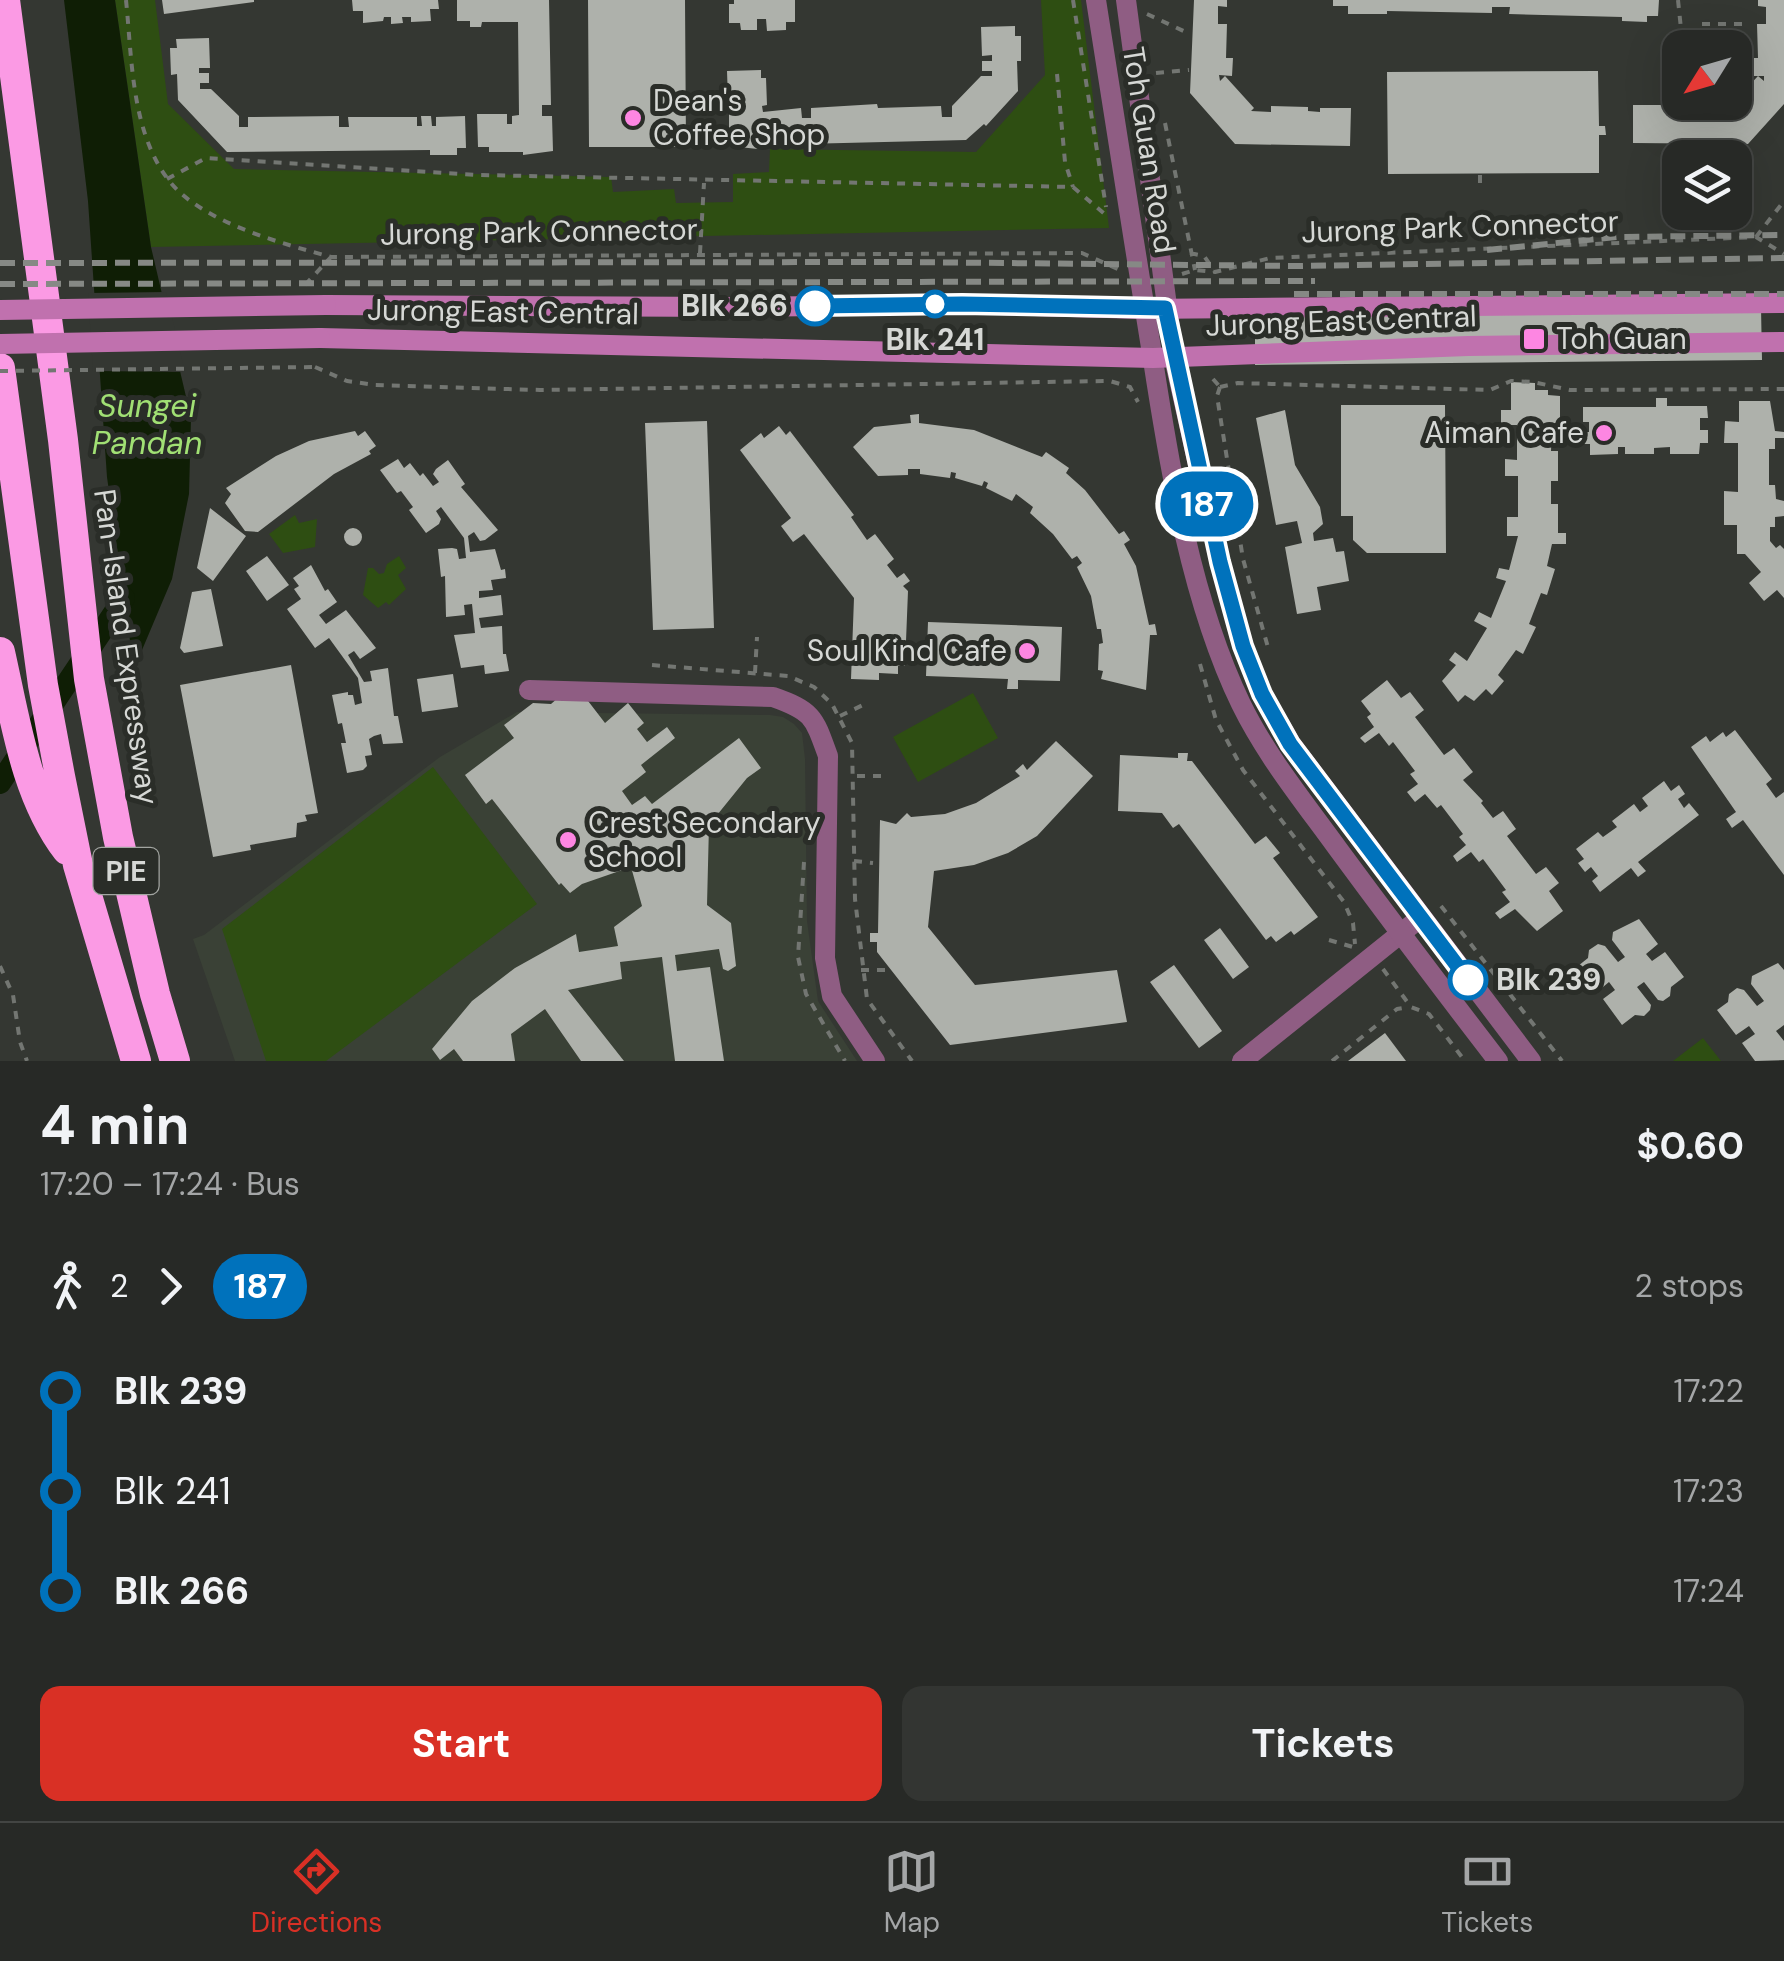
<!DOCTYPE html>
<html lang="en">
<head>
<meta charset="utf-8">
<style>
	body { margin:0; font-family:"DM Sans",sans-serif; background:#333532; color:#f1f3f6; height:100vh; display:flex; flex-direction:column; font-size:38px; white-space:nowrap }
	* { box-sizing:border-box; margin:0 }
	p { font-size:32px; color:#a4a6a7 }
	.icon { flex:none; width:55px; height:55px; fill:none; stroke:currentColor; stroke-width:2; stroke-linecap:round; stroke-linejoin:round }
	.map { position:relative; height:1061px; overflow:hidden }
	.panel { display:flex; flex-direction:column; background:#272926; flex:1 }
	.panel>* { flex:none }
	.badge { padding:0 20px; border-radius:32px; font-size:35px; line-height:65px }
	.needle { width:65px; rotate:233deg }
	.tools { position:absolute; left:1662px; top:30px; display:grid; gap:20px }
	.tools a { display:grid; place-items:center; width:90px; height:90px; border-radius:20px; background:#272926; box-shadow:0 10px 40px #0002,0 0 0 2px #434543; font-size:50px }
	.map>.badge { position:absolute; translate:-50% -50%; box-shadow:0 0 0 5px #fff }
	.legs { display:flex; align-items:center; gap:15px; height:110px; padding:0 40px; font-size:32px }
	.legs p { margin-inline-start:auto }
	.overview { display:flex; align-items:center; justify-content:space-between; height:170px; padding:0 40px }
	h1 { font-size:55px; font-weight:700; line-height:75px }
	.primary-button { display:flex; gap:20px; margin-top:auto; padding:20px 40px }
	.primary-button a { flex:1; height:115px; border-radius:20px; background:#d93025; color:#fff; font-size:40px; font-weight:700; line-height:115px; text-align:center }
	.primary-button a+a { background:#333532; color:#f1f3f6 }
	ul { padding:0 40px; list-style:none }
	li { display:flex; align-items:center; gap:35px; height:100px; font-size:38px }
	li i { display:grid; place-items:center; width:15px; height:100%; margin:0 12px; background:currentColor }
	li i::after { content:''; width:25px; height:25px; margin:-12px; border:8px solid; border-radius:50%; background:#272926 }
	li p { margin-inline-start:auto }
	li:first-child i { background:linear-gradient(#0000 50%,currentColor 0) }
	li:last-child i { background:linear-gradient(currentColor 50%,#0000 0) }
	.tab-bar { display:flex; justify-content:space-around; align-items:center; height:140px; border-top:2px solid #434543; background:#272926; font-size:28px; color:#a4a6a7 }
	.tab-bar a { display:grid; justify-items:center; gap:5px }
	.tab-bar .on { color:#d93025 }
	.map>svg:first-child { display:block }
</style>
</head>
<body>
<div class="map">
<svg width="1784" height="1061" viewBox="0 0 1784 1061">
	<rect width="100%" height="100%" fill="#343732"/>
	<path fill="#3a4136" d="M517,712L770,715L783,717L794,724L802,733L805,759L807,921L818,1001L857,1061H235L193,939L204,935L440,757Z"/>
	<path fill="#2e4e12" d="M115,0H155L168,104L234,169L611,177L613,192L674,189L676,203L733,202V174L769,172L770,149L976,152L1045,75L1041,0H1081L1109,228L151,247Z
		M295,515L299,523L317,519L315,547L283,553L269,534Z
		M399,556L406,568L398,575L406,589L389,605L386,602L378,608L363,595L368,568H373L379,574L384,573L387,564Z
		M973,693L998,738L918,782L893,737Z
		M433,767L537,904L326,1061H266L222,929Z
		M1703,1038L1721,1061H1673Z"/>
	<path fill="#0f1e05" d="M64,0H115L151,247L191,418L189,494L172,579L134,669L107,477L88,201Z"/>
	<path fill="#343732" d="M166,292L185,372L93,371L88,293Z"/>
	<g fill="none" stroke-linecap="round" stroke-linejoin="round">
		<path stroke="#0f1e05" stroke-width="22" d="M0,783L124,598"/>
	</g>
	<path fill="#aeb1ab" d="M162,0H254V2L164,14Z
		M352,0H438L439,9H430L431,21L411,22V17H402L403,23L391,24V17H384L383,21L363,23V11H353Z
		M457,0H549L551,105H542V116H552L553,151L523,155V152H489V147H478L477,114H507V124H512V116L519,115L518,22H482L481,27H470V21H457Z
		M588,0H685L686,147H589Z
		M734,0H795V22H786V30L767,31L766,19H757V30H741L740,23H729V4H734Z
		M1194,0H1227V7L1218,6V24H1227L1226,58H1233L1232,76L1219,75L1220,81L1225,76L1254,108L1251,111L1271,112V106L1308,107V111L1320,112V108H1351L1350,146L1235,144L1190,93Z
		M1333,0H1659L1658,16H1647V22L1622,21V17L1509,14L1510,7H1492V13L1387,11V14H1348V6H1333Z
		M1758,0H1784V104L1748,144L1633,143V105H1663V109H1675V104L1712,105V110L1732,111L1729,107L1758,76L1764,81V76H1751V58H1758L1757,24H1766V7L1758,6Z
		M1015,26V36H1021V61H1017L1018,91L986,126L984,124L966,140L757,145L758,149L729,146V114H741V100H728L727,71L761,70V78H766L767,105L762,106L763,112L801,108L802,118H811V108L877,104L878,108L941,106L942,117H952V106L981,76H992V71H982V61H992V55L982,56L981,27Z
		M209,38L210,68H199V73H209V83H200V89H211L239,116V127H248V117L339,116V127H349L348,117H417V126H422L421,116H431L432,126H436V117L465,116L466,148H457V155H430V150L227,152L178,100L177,74L171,75L170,48H177L176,39Z
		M1598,71L1599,126H1605L1606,135H1599V173L1388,174L1387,72Z
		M1761,307L1762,360L1255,365V312Z
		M1511,382L1535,383V390H1548V395L1560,396V425H1552L1551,451H1558V481H1551V504H1558V533H1566V544H1552L1547,566L1555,569L1547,595L1541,593L1529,624L1536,627L1523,654L1516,650L1498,675L1504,681L1492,695L1486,689L1474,701L1465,695L1458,702L1442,681L1456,665L1449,660L1455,652L1467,661L1487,628L1474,621L1479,612L1491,618L1506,581L1496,578L1499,568L1509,570L1518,536H1507V517H1518V476H1505V459L1517,460V425H1501V410H1511Z
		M1656,398H1667V406H1707L1708,418H1700V430H1708V443H1700L1699,454H1670V447L1654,448V454H1625V447H1618V454L1590,455V444H1580V432H1589V422H1583V407H1656Z
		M1739,401H1770L1775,431L1784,432V438H1775V449H1769V485H1775L1776,499L1784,501V516L1775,517V527H1770V541L1776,548L1780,545L1784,549V598L1777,590L1764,601L1749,583L1761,572L1745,554H1737V525H1724V491L1738,492V443H1724L1725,421L1739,422Z
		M1341,405H1445L1446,553H1367L1353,540V516H1341Z
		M1285,410L1295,465L1320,507L1323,524L1313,533L1314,541L1333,538L1336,552L1344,551L1349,581L1317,587L1321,610L1297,614L1285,547L1302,543L1297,521L1276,525L1256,418Z
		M919,414V423L974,430L1042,457L1046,452L1069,468L1066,473L1085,490L1119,534L1124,531L1130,540L1124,544L1136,566L1149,625L1155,624L1157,635H1150L1146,690L1101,679L1103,671L1098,670L1099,644L1103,643L1101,629H1097L1091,596L1077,567L1082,563L1077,556L1072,559L1053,534L1030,513L1033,507L1016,494L1012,501L986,488L988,483L984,481L982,486L955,478L956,473L951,472L950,478L920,474V469H908V475L878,476L853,447L874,427L911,423L910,415Z
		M707,421L714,628L653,630L645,423Z
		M779,426L786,435L790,431L854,515L851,517L867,540L875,534L894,559L887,565L897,578L904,573L910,581L903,586L908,591L905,666H898V674L879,673V680L851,679L854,598L804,534L793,542L781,526L791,518L740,450L761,433L764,438Z
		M355,431L358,436L365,431L376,446L369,451L371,454L334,474L258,532L245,531L225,503L231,494L226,488L276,456L309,441Z
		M398,459L404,468L410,463L420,476L423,473L433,486L439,482L433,474L436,469L448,460L465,484L461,487L498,530L485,540L480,541L474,532L468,536L470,552L495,549L501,570L505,569L506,578L491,580L493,590L479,591V598L501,595L503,615L479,618L481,628L502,626L503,654H506L509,671L485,674L484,665L461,668L454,635L475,633L472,604L464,605L465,615L446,617L445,576L441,577L438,549L452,548L457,549L459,559L466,558L464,538L441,507L436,511L441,519L439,524L426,533L409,510L413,507L401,491L397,493L380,470Z
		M210,508L246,536L213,581L197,568Z
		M344 537a9 9 0 1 1 18 0a9 9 0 1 1-18 0Z
		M267,556L289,585L267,601L246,571Z
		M311,565L325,591L328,589L337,602L319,615L326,624L346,610L376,648L360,659L354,651L348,655L364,682L372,681L370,671L388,668L394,716H398L403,743L383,744L381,734L374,736L369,739L372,755L365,756L367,766L363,770L347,773L341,743H346L342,723L338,724L332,695L348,692V695H353L355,705L362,703L358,678L329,638L315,648L287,609L301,599L294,589L299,586L293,578Z
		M211,589L223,646L184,653L180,648L192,592Z
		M928,622L1062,627L1060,681L1018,680V689H1007L1008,679L926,676Z
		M291,665L318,813L305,815L307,821L297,823L296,837L250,845L251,850L213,857L180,685Z
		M453,674L458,707L422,712L417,679Z
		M1387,680L1401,698L1410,692L1424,710L1415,717L1444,755L1454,748L1473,772L1463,780L1483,801L1481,803L1493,818L1503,811L1516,829L1507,836L1536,874L1546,867L1559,883L1549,891L1563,911L1537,931L1515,909L1500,919L1495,913L1510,902L1502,892L1506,890L1483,859L1479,862L1471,852L1457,862L1453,856L1466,845L1459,837L1463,834L1441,805L1437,808L1425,794L1415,802L1407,792L1418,784L1410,774L1415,771L1393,742L1389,746L1379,733L1365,743L1360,738L1374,727L1367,717L1371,714L1361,701Z
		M567,696L585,697L605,723L628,703L644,723L637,729L647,742L667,727L675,738L641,765L646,772L622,791L632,805L645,796L652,804L739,738L761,768L747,778L709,825L707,905L731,923L736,966L728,971L723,969L719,949L675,955L677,971L710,967L724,1061H675L662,957L620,962L622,979L568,990L624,1061H581L545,1009L511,1034L515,1061H463L454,1049L440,1060L432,1049L472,1001L515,968L576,934L579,952L618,946L614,927L642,906L631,867L582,884L570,893L561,883L559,885L492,799L486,804L465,775L514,738L504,725L533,703L551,704L559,697L562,701Z
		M1735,730L1772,779L1766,784L1776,798L1784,792V875L1743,820L1732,828L1726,819L1736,812L1691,747L1706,736L1710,742L1723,732L1726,737Z
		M1056,741L1093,776L1037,836L1008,853L974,865L934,871L928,927L975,985L1117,970L1127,1022L950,1045L877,952V942H870V933H878L880,820L896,824L907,813L911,817L945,814L976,803L1020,776L1015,771L1023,764L1027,770Z
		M1178,753H1188L1187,761H1192L1255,844L1266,836L1280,853L1273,858L1318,917L1294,935L1291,931L1276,942L1271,936L1266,940L1179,824L1173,828L1162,813L1118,811L1120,755L1178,758Z
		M1664,781L1671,791L1679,785L1685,794L1678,799L1684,808L1689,803L1699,815L1638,862L1646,871L1638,877L1631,868L1600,892L1592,881L1598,876L1591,867L1585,872L1578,863L1584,859L1576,849L1598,832L1603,837L1617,827L1612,821L1634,804L1640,812L1648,806L1642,798Z
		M1639,919L1658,944L1646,954L1652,961L1665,952L1684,977L1671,987L1670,996L1663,1001L1658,1000L1644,982L1637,987L1651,1005L1650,1010L1644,1016L1635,1015L1622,1025L1603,999L1615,990L1609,982L1597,992L1578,966L1588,958L1589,950L1598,944L1605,946L1618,962L1625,957L1612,940L1613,932Z
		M1220,928L1249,967L1233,979L1204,940Z
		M1778,963L1784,970V1025L1776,1031L1784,1041V1060L1755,1061L1742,1043L1755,1034L1749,1026L1736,1035L1717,1010L1728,1002L1729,994L1737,988L1744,990L1757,1006L1764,1001L1751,984L1752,976Z
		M1174,965L1222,1031L1199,1048L1150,982Z
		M1385,1033L1406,1061H1348Z"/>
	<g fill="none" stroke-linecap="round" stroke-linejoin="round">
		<path stroke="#737672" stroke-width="4" stroke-dasharray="8 8" stroke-linecap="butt" d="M126,0C132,58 131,129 167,178C199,222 281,243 331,257L1082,253L1118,269
			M1073,0L1106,207
			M1678,0L1683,48
			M1147,14L1190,34
			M1702,24H1749
			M1156,73L1189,70
			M1057,74L1065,162L1073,187
			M1165,123L1195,270
			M1480,175V186
			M167,179L206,158L479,175L1073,187L1107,216
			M1756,237L1784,201
			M700,253L704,183
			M1190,253L1204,256L1215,272
			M1182,274L1195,270L1215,272L1270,258L1756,237L1784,254
			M305,285L331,257
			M315,367L347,381L375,385L540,390L1110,381L1130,387L1138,402
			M1213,379L1220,387
			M1220,387L1217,396L1243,559L1269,651
			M1220,387L1238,383L1490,390L1511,381L1533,382L1570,390L1784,389
			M1200,664L1216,720L1243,770L1344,902L1353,923L1355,944
			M652,665L788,676L814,687L832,704L852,743L855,899L867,999L912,1061
			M755,673L757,637
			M840,716L865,704
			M857,776H882
			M854,861L873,863
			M804,862L798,957L806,994L845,1061
			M1441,906L1562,1061
			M1329,940L1353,947
			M0,966L13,995L20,1042L27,1061
			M1383,969L1411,1007L1429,1014L1465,1061
			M861,970H885
			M1332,1061L1397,1009L1409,1007"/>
		<path stroke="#8f5d83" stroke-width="20" d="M529,690L773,697C813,711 814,717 828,756L825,958L832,996L875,1061
			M1242,1061L1420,918"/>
		<path stroke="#8f5d83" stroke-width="20" d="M1096,0C1114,120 1134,240 1153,360C1170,471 1192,603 1241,704C1267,757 1304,802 1338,849C1391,921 1444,991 1498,1061
			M1126,0L1174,358L1220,562L1243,645L1262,694L1291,744L1531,1061"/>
		<path stroke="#c071ae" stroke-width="20" d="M326,305L736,307L961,304L1143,309L1784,303
			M320,338L1153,358L1468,346L1784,342"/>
		<path stroke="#fb9ae4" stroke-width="30" d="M5,0L63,440L89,679L118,837L155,994L175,1061
			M0,368L43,685L60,776L78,865L136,1061
			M0,652C15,718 25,795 67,850"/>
		<path stroke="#868985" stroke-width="6" stroke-dasharray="15 8" stroke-linecap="butt" d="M1487,250L1617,237L1784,235
			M0,263L904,262L1298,266L1784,258
			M0,284L1315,281
			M1294,294H1784"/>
		<path stroke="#737672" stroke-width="4" stroke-dasharray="8 8" stroke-linecap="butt" d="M0,371L315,367"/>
		<path stroke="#c071ae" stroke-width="20" d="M0,310L326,305
			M0,344L320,338"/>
	</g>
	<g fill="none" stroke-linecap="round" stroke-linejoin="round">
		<g stroke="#fff" stroke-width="22">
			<path id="line-1" d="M815,306L962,304L1165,308L1220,562L1243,646L1262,694L1290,744L1468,980"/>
		</g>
		<use href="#line-1" stroke="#0072bc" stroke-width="15"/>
	</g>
	<g fill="#fd86e2" stroke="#2a2d28" stroke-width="4">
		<circle cx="633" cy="118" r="10"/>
		<rect x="1522" y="327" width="24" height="24" rx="5"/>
		<circle cx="1604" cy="433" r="10"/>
		<circle cx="1027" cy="651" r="10"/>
		<circle cx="568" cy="840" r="10"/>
	</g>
	<g fill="#fff" stroke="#0072bc" stroke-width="5">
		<circle cx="935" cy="304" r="12"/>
		<circle cx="815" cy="306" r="18"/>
		<circle cx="1468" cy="980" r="18"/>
	</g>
	<g text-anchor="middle" stroke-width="10" stroke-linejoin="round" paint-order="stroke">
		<rect fill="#2a2d28" stroke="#a2a5a1" stroke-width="2.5" x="93.5" y="848" width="65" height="46" rx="8"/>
		<g font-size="28" font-weight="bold" fill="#d6d8d5">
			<text x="126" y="881">PIE</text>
		</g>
		<g font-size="30" fill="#d6d8d5" stroke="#2a2d28" text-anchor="start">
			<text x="653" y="111">Dean's<tspan x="653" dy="34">Coffee Shop</tspan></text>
			<text x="1556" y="349">Toh Guan</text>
			<text x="1584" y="443" text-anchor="end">Aiman Cafe</text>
			<text x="1007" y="661" text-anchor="end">Soul Kind Cafe</text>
			<text x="588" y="833">Crest Secondary<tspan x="588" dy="34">School</tspan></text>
		</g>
		<g font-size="30" fill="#d6d8d5" stroke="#2a2d28">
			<text transform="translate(1149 150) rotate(81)" y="10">Toh Guan Road</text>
			<text transform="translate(1460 227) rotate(-2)" y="10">Jurong Park Connector</text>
			<text transform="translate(539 232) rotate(-1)" y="10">Jurong Park Connector</text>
			<text transform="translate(503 312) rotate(1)" y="10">Jurong East Central</text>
			<text transform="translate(1341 321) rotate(-2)" y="10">Jurong East Central</text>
			<text transform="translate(126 647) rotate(82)" y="10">Pan-Island Expressway</text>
		</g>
		<g font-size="30" font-weight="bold" fill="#d6d8d5" stroke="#2a2d28" text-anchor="end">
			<text x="788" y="316">Blk 266</text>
			<text x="935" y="350" text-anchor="middle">Blk 241</text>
			<text x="1496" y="990" text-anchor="start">Blk 239</text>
		</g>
		<g font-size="32" font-style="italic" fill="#a1e074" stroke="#2a2d28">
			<text x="147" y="417">Sungei<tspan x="147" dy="37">Pandan</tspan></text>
		</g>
	</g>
</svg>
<div class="tools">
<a><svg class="needle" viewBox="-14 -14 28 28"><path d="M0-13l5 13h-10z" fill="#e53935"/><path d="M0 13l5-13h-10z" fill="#a4a6a7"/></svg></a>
<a><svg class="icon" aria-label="layers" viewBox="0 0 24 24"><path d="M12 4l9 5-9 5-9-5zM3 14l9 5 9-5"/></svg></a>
</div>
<b class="badge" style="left:1207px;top:504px;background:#0072bc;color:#fff">187</b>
</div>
<section class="panel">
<div class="overview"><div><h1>4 min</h1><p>17:20 – 17:24 · Bus</p></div><b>$0.60</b></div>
<div class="legs"><svg class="icon" aria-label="walk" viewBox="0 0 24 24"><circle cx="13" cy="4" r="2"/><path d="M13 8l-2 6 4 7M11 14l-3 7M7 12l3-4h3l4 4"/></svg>2<svg class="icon" aria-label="forward" viewBox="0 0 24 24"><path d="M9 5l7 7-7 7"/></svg><b class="badge" style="background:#0072bc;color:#fff">187</b><p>2 stops</p></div>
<ul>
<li><i style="color:#0072bc"></i><b>Blk 239</b><p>17:22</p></li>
<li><i style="color:#0072bc"></i><span>Blk 241</span><p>17:23</p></li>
<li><i style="color:#0072bc"></i><b>Blk 266</b><p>17:24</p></li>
</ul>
<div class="primary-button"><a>Start</a><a>Tickets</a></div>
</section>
<nav class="tab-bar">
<a class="on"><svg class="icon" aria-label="directions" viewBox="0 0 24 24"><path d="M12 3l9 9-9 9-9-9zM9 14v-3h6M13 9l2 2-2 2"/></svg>Directions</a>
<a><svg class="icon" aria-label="map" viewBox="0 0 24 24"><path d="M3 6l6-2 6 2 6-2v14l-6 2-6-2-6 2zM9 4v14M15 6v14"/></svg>Map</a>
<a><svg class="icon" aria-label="tickets" viewBox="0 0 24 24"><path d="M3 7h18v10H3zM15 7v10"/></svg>Tickets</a>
</nav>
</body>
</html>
